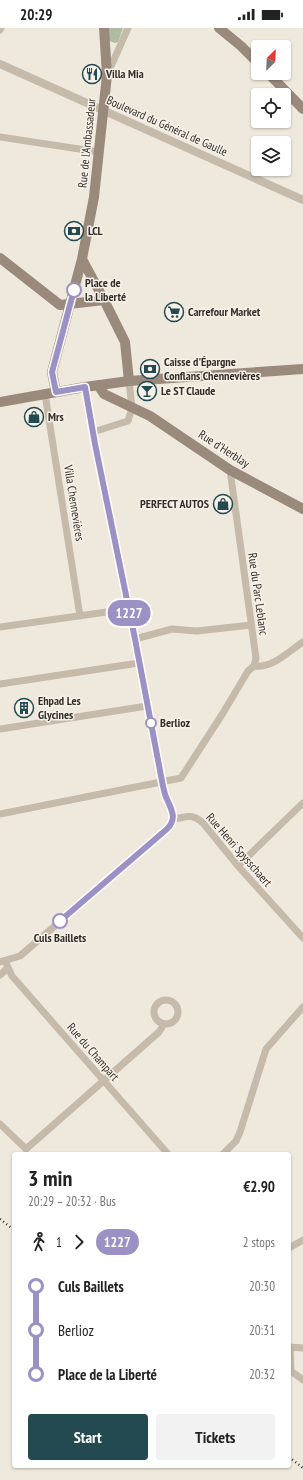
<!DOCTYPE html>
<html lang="en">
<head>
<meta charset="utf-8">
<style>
	body { margin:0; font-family:"PT Sans Narrow",sans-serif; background:#f2f2f2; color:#222; height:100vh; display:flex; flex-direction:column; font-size:15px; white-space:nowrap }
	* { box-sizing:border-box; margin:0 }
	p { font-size:13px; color:#767676 }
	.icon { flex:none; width:22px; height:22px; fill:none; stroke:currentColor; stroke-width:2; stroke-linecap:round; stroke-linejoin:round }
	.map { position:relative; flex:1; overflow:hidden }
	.panel { position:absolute; left:12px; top:1124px; width:279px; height:316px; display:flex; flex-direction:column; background:#fff; border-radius:4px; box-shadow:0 1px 3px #0004 }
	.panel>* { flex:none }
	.badge { padding:0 8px; border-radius:13px; font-size:14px; line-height:26px }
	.needle { width:26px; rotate:24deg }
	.fabs { position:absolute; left:251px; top:12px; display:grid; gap:8px }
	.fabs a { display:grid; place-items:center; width:40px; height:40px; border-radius:4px; background:#fff; box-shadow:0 1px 3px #0004; font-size:20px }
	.map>.badge { position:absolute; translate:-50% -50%; box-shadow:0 0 0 2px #fff }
	.legs { display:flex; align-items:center; gap:6px; height:44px; padding:0 16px; font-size:13px }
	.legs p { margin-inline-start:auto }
	.overview { display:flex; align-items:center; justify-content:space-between; height:68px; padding:0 16px }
	h1 { font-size:22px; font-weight:600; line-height:30px }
	.action { display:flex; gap:8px; margin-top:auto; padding:8px 16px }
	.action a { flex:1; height:46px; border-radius:4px; background:#234951; color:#fff; font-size:16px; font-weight:600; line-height:46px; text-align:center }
	.action a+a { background:#f2f2f2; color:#222 }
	ul { padding:0 16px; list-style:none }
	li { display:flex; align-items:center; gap:14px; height:44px; font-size:15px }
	li i { display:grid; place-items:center; width:6px; height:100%; margin:0 5px; background:currentColor }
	li i::after { content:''; width:10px; height:10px; margin:-5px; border:3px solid; border-radius:50%; background:#fff }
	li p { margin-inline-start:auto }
	li:first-child i { background:linear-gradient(#0000 50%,currentColor 0) }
	li:last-child i { background:linear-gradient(currentColor 50%,#0000 0) }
	.status { display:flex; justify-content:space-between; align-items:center; height:28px; padding:0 20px; background:#fff; direction:ltr }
	.status svg { height:11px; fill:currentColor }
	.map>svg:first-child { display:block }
</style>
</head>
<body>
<div class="status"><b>20:29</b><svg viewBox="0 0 49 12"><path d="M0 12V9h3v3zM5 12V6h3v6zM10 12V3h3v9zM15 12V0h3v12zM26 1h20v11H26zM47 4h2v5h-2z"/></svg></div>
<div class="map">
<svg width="303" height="1452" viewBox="0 0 303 1452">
	<rect width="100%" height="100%" fill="#efe9dd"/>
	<path fill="#afbc9f" d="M107,0H123L118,14L115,15L109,13Z"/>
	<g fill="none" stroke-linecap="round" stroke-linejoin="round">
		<path stroke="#c6baaa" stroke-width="7" d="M0,2L1,0
			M108,45L128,0
			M0,109L99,124
			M45,366L80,588
			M93,404L128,393L132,380L129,353
			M230,442L256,630L254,638
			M0,599L128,581
			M135,611L172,601L197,603L251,597
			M254,638C272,641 289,623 303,614
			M0,656L139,635
			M0,701L147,678
			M0,786L181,750L223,685L248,643L254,638
			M174,791C187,789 192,785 203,795L238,838L303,910
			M238,838L303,775
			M5,933L12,948L168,1126
			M0,934L20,928L167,801C178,790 171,781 166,769C164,764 163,758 162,753L135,611L95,416L85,359
			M0,947L8,940
			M154 984a12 12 0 1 1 24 0a12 12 0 1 1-24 0Z
			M0,1096L26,1121L159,1004L164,996
			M223,1126L236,1113L240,1104L266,1021L303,979
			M289,1220L303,1212
			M289,1319L303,1320
			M290,1319L291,1343L303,1352"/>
		<path stroke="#c6baaa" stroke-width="8" d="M0,36L303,172"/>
		<path stroke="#998a7c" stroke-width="10" d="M219,0L241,18L258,35
			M268,45L303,81
			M0,230L60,277L104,272
			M82,231L104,272L125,314L129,353
			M98,357L104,366L150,388L230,442L303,481
			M56,364L52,344L82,231L94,169L107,47L104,0
			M0,374L85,359L129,353L303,341"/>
		<path stroke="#342e29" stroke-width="2.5" stroke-dasharray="1 3" stroke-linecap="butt" d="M0,1191L14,1202
			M289,1429L303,1440"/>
	</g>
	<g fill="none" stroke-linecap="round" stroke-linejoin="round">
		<g stroke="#fff" stroke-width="9">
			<path id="line-1" d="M60,893L167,801C178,790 171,781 166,769C164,764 163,758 162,753L135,611L95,416L85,359L56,364L52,344L74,262"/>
		</g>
		<use href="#line-1" stroke="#9c91c5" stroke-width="6"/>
	</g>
	<defs>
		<g id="restaurant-ring" transform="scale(1)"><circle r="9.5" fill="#f7f2e9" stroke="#234951" stroke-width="1.5"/><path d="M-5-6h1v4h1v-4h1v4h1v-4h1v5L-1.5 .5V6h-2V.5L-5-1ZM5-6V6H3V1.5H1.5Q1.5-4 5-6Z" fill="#234951"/></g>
		<g id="bank-ring" transform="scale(1)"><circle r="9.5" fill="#f7f2e9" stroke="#234951" stroke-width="1.5"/><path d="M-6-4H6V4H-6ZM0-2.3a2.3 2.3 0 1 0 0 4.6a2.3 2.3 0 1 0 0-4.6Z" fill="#234951"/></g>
		<g id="supermarket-ring" transform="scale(1)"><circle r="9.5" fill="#f7f2e9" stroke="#234951" stroke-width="1.5"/><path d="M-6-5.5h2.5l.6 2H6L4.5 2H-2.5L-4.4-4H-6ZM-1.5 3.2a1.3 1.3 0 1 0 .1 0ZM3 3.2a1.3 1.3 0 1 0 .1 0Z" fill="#234951"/></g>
		<g id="bar-ring" transform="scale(1)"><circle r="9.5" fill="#f7f2e9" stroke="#234951" stroke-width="1.5"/><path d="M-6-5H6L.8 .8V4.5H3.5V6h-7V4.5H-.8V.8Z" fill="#234951"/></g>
		<g id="shop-ring" transform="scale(1)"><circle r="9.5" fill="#f7f2e9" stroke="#234951" stroke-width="1.5"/><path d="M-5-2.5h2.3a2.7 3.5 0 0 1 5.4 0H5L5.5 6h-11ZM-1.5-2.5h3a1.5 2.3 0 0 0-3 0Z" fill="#234951"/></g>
		<g id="building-ring" transform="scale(1)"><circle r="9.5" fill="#f7f2e9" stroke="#234951" stroke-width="1.5"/><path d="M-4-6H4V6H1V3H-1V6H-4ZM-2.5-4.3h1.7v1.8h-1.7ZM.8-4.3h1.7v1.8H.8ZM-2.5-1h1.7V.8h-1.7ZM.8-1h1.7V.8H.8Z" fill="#234951"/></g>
	</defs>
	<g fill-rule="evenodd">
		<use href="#restaurant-ring" x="92" y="46"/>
		<use href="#bank-ring" x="74" y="203"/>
		<use href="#supermarket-ring" x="174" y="284"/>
		<use href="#bank-ring" x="150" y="341"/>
		<use href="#bar-ring" x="147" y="363"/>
		<use href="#shop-ring" x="34" y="389"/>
		<use href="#shop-ring" x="223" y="476"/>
		<use href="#building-ring" x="24" y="680"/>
	</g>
	<g fill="#fff" stroke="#9c91c5" stroke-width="2">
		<circle cx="74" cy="262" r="7"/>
		<circle cx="151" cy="695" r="5"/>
		<circle cx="60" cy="893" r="7"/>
	</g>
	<g text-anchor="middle" stroke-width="3" stroke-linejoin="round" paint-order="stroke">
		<g font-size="12" font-weight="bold" fill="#342e29" stroke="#f7f2e9" text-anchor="start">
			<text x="106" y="50">Villa Mia</text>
			<text x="88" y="207">LCL</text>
			<text x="188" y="288">Carrefour Market</text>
			<text x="164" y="338">Caisse d'Épargne<tspan x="164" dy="14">Conflans Chennevières</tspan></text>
			<text x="161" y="367">Le ST Claude</text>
			<text x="48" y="393">Mrs</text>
			<text x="209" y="480" text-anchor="end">PERFECT AUTOS</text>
			<text x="38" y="677">Ehpad Les<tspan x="38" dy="14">Glycines</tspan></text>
		</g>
		<g font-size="12" fill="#342e29" stroke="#f7f2e9">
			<text transform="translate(167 98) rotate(24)" y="4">Boulevard du Général de Gaulle</text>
			<text transform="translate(87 115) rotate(-84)" y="4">Rue de l'Ambassadeur</text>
			<text transform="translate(224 421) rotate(33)" y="4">Rue d'Herblay</text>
			<text transform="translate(74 475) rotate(81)" y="4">Villa Chennevières</text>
			<text transform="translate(258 566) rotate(82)" y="4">Rue du Parc Leblanc</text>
			<text transform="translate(239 822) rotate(49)" y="4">Rue Henri Spysschaert</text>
			<text transform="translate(93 1024) rotate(49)" y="4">Rue du Champart</text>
		</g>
		<g font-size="12" font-weight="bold" fill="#342e29" stroke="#f7f2e9" text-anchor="start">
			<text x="85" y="259">Place de<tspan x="85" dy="14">la Liberté</tspan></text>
			<text x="160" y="699">Berlioz</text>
			<text x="60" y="914" text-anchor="middle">Culs Baillets</text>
		</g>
	</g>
</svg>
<div class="fabs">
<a><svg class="needle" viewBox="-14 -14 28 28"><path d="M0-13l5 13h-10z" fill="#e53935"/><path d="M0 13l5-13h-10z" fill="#767676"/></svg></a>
<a><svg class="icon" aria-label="locate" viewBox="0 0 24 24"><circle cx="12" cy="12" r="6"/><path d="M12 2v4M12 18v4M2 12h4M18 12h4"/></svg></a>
<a><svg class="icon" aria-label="layers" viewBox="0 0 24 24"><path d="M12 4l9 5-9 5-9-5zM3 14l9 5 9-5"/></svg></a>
</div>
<b class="badge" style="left:129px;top:585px;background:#9c91c5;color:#fff">1227</b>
<section class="panel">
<div class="overview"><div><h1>3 min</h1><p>20:29 – 20:32 · Bus</p></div><b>€2.90</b></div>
<div class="legs"><svg class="icon" aria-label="walk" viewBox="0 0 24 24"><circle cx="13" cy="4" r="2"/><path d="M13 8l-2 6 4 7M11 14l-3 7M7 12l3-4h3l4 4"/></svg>1<svg class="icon" aria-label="forward" viewBox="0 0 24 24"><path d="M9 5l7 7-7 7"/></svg><b class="badge" style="background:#9c91c5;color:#fff">1227</b><p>2 stops</p></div>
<ul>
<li><i style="color:#9c91c5"></i><b>Culs Baillets</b><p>20:30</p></li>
<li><i style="color:#9c91c5"></i><span>Berlioz</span><p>20:31</p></li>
<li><i style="color:#9c91c5"></i><b>Place de la Liberté</b><p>20:32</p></li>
</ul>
<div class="action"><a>Start</a><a>Tickets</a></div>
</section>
</div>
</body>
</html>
